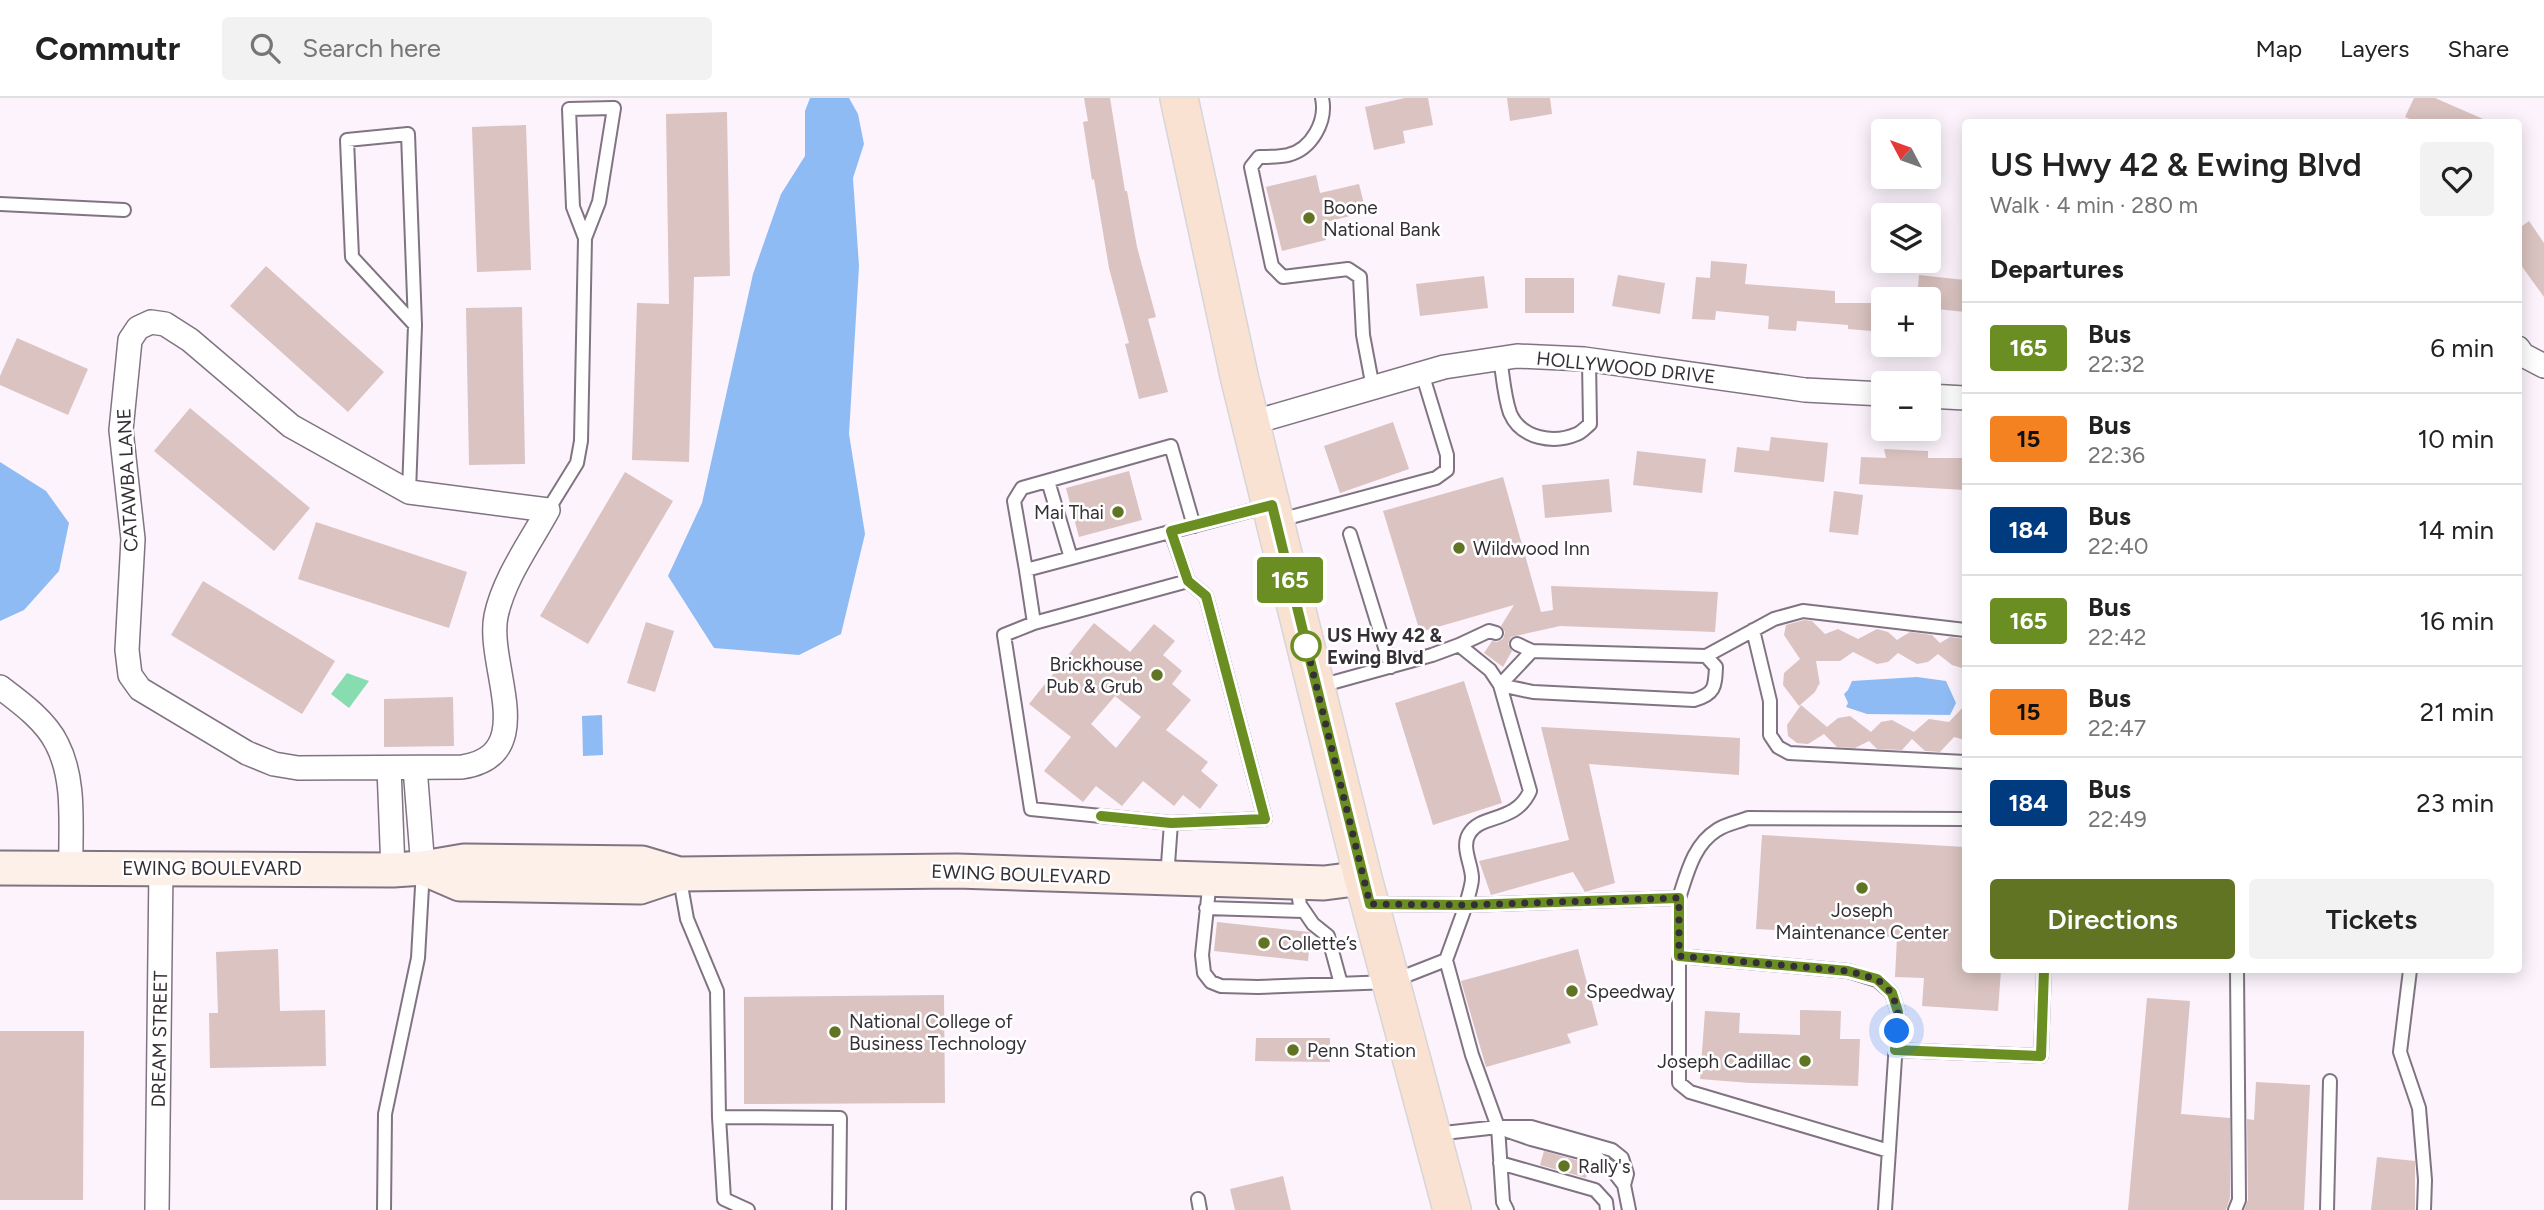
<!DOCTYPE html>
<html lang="en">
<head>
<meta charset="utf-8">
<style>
	body { margin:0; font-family:Figtree,sans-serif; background:#f2f2f2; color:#222; height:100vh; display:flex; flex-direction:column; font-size:26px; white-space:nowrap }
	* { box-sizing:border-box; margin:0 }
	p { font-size:23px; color:#767676 }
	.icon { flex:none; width:38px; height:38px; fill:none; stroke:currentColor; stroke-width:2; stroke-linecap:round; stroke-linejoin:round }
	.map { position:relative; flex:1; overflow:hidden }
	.drawer { position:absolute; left:1962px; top:21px; width:560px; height:854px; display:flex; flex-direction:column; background:#fff; border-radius:7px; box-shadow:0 4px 18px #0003 }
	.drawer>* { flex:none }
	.badge { padding:0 14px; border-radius:5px; font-size:24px; line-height:46px }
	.needle { width:46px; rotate:311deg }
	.tools { position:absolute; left:1871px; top:21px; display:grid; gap:14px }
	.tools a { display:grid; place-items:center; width:70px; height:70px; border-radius:7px; background:#fff; box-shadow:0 4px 18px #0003; font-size:35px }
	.you { position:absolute; width:35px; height:35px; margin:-18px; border:5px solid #fff; border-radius:50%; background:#1a73e8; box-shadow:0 0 0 10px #1a73e833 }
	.map>.badge { position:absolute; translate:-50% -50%; box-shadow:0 0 0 4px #fff }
	h2 { padding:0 28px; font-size:26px; line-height:63px }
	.round { display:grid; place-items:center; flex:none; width:74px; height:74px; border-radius:7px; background:#f2f2f2 }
	.head { display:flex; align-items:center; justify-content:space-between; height:119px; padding:0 28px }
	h1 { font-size:33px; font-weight:600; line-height:52px }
	.cta { display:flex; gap:14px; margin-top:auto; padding:14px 28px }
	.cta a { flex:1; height:80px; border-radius:7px; background:#617423; color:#fff; font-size:28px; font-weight:600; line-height:80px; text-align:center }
	.cta a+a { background:#f2f2f2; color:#222 }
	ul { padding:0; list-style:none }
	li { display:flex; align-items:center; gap:21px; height:91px; padding:0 28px; border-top:2px solid #e0e0e0 }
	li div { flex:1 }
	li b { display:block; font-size:26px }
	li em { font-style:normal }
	li .badge { min-width:77px; font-weight:700; text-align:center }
	header { display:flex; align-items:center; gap:42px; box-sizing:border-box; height:98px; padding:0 35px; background:#fff; border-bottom:2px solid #e0e0e0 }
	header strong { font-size:33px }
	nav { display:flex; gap:38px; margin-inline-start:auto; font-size:24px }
	.search { width:490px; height:63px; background:#f2f2f2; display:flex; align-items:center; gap:18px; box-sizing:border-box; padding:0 24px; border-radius:7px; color:#767676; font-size:26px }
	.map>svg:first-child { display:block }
</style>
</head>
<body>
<header>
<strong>Commutr</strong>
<div class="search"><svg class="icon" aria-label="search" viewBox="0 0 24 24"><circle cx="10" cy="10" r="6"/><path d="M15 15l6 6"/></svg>Search here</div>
<nav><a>Map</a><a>Layers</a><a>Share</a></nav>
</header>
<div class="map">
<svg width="2544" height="1112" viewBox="0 0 2544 1112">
	<rect width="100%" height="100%" fill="#fcf3fd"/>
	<path fill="#87dcb0" d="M347,575L369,583L349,610L331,596Z"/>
	<path fill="#8ebbf3" d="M810,0H849L858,16L864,46L853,80L859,168L849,336L865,436L841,536L799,557L714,550L668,478L702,405L753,176L781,96L805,58V13Z
		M0,364L46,393L69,425L59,473L24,512L0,523Z
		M1917,579L1946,583L1956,605L1950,617L1867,616L1846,609L1848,605L1844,596L1848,592L1852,583Z
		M602,617L603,657L583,658L582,618Z"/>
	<path fill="#dac3c0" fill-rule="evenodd" d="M1084,0H1110L1125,93H1127L1137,149L1156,219L1148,221L1168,294L1139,301L1125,246L1129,245L1109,170L1094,81L1092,82L1083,24L1088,23Z
		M1405,0H1428L1433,27L1403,33L1405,45L1374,52L1365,9Z
		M1507,0H1550L1552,16L1510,23Z
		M2414,0H2435L2490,24H2417L2405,19Z
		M727,14L730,178L694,179L689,364L632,362L637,205L669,206L666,16Z
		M526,27L531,172L477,174L472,29Z
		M1316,77L1320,95L1359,86L1366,114L1322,125L1326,142L1282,153L1266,89Z
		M2529,123L2544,145V199L2518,163V131Z
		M1711,163L1747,166L1745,186L1835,193V205H1883V234L1848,231V227L1797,223L1796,233L1768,231L1769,218L1716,213L1715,222L1692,221L1696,179L1710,180Z
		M266,168L384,274L348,314L230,208Z
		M1618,177L1665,185L1660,216L1612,208Z
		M1919,177L1965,182V214L1928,210V201H1917Z
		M1484,178L1488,210L1420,218L1416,186Z
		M1525,180H1574V215H1525Z
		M522,209L525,366L469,367L466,210Z
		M17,240L88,271L68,317L0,287V278Z
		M190,310L310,410L274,453L154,353Z
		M1393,324L1409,371L1340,395L1324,348Z
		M1771,339L1828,345L1824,384L1734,374L1737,349L1769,353Z
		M1884,351L1928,353V360H1965V392L1859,386L1861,359L1886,360Z
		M1637,353L1706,361L1702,395L1633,387Z
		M1129,373L1142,422L1079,439L1066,390Z
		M625,374L673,403L588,546L540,518Z
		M1503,379L1541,514L1553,512L1551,488L1718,494L1715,534L1560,528L1511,539L1508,546L1512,553L1503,569L1484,555L1492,543L1497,544L1503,541L1505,534L1501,528L1514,507L1420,534L1383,413Z
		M1609,381L1612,414L1545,420L1542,387Z
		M1834,393L1863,397L1858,437L1829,434Z
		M316,424L467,474L449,530L298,481Z
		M203,483L335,563L302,616L171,537Z
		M1804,522L1812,523L1825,536L1838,531L1858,541L1877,531L1888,534L1897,542L1910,534L1932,537L1940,545L1950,539L1965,541V571L1952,567L1938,556L1928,564L1917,566L1898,555L1888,564L1877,566L1853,554L1840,563H1816L1820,587L1819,586L1815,594L1799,608L1783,587L1784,575L1800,561L1784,537L1786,527Z
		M646,524L674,533L655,594L627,585Z
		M1094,525L1130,554L1154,526L1175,543L1163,557L1182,573L1172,586L1191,602L1166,632L1208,664L1201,673L1218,687L1200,711L1183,697L1174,708L1143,683L1122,708L1096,688L1083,704L1044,673L1071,639L1029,606ZM1115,598L1141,619L1116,650L1091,626Z
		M1464,583L1502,705L1433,727L1395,605Z
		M453,599L454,648L384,649V601Z
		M1801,607L1827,629L1838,620L1850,618L1871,634L1881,624L1892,622L1914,634L1929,621L1949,624L1965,607V642L1954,639L1940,654L1925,653L1912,641L1902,652L1877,651L1869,643L1855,650L1837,649L1824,636L1808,646L1797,645L1788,638L1787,627Z
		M1541,629L1740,640L1739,677L1589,666L1615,785L1585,794L1573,774L1491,797L1479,763L1569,742Z
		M1762,737L1965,749V872H2001L1998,913L1922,908L1924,880L1895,879L1897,839L1756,831Z
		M1217,824L1309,834L1311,835L1308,863L1214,853Z
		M278,851L280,913L325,912L326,968L210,970L209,915H218L216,854Z
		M1578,851L1598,927L1567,936L1571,945L1486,969L1461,883Z
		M944,897L945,1005L744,1006V899Z
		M2147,900L2190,903L2181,1016L2230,1020V1100L2226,1112H2128Z
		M1800,912L1841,913L1840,941H1860L1858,988L1750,985L1700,981L1705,913L1740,915L1739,935L1800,937Z
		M0,933H84L83,1102H0Z
		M1256,940H1330V964L1255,963Z
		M2256,984L2310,987L2304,1112H2244L2248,1102L2247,1021L2254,1022Z
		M1544,1053L1590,1066L1586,1080L1540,1067Z
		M2377,1059L2415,1063V1112H2371Z
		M1283,1078L1291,1112H1235L1230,1091Z"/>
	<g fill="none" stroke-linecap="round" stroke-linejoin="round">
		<g stroke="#817482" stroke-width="16">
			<path id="lane" d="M1322,0C1327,23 1312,51 1288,57C1279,59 1268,59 1259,59L1251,69L1272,168L1283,179L1348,171L1360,179L1363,237L1373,290
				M0,106L124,112
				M1500,260C1503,278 1504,298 1510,315C1521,341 1554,346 1577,336C1582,334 1586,329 1590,326L1589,262
				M1048,383L1071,460
				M409,394L415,227L408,36L347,42L352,159L415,227
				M548,412L577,365L581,343L585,140L599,104L614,10L569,11L573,109L585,140
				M1276,423L1436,380L1447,372V357L1422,275
				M1171,434L1188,483L1206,498L1265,721L1171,725L1031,711L1004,537L1034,525L1188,483
				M1350,436L1391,569
				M1026,472L1014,403L1022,390L1171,348L1194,428
				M1034,525L1026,472L1268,408
				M1753,532L1770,603V637L1778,649L1789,655L1965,664
				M1517,546L1532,553
				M1459,547L1489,533L1496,535
				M1706,558L1774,521L1803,513L1965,532
				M1320,588L1432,557L1459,547L1490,572L1500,587L1533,594L1694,602C1715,596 1715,589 1716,569L1706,558L1532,553L1500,587L1530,693C1515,726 1481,715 1469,736C1461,749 1472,767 1472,780C1472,788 1468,798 1466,807L1373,806
				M679,776L687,821L717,893L719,1019L724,1101L748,1112
				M1167,780L1171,725
				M1210,781L1202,857L1204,875L1211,884L1221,888L1258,889L1390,884L1446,862L1472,957L1498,1029L1503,1104L1507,1112
				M1297,787L1300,807L1313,826L1328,838L1341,886
				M1679,800C1687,776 1693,747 1717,732C1726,726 1738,724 1748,720L1965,721
				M1206,810L1303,813
				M1679,858L1848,873L1877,882L1892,895L1898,914L1885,1112
				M1446,862L1466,807L1679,800V985L1690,994L1889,1053
				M2410,872L2400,954L2419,1010L2425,1082L2424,1112
				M1895,952L2041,958L2044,872
				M719,1019L840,1020L839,1112
				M1508,1033L1531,1041L1595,1058L1610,1069L1624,1087
				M1435,1036L1498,1029H1531L1612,1052L1622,1060L1627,1076L1624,1087L1629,1112
				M1500,1065L1595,1092L1606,1104L1607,1112
				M1198,1101L1200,1112
				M384,1112L385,1016L418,860L423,771
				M2235,1112L2239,1102L2237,872
				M2327,1112L2330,983"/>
		</g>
		<g stroke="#817482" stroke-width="26">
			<path id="street" d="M151,224L165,226L190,242L291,328L409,394L548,412C530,445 504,480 496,518C486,568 541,657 462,669L298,670L274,666L247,655L140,591L130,577L127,552L133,441L121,332L130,242L138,230Z
				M2518,250L2523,257L2544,268
				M1928,298L1965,300
				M1251,325L1444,269L1517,258L1584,261L1805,292L1883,296
				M0,589C20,604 46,623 57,646C76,683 70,729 71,769
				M389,670L393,772
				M415,670L423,770
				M157,1112L161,769"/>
		</g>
		<g stroke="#817482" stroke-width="37">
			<path id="secondary" d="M0,770L393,772L423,770L464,763L642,765L679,776L957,773L1324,785L1363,780
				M423,770L460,786L640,789L679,776"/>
		</g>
		<g stroke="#d7d5d7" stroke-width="40">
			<path id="primary" d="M1179,0L1240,282L1363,780L1452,1112"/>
		</g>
		<use href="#lane" stroke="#fff" stroke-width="12"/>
		<use href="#street" stroke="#fff" stroke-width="23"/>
		<use href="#secondary" stroke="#fdf0e9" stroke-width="33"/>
		<use href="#primary" stroke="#fae2d3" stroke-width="37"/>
	</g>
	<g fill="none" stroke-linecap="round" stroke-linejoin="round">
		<g stroke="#fff" stroke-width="16">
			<path id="line" d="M1101,718L1171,725L1265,721L1206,498L1188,483L1171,433L1272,407L1370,806L1466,807L1679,800V858L1848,873L1877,881L1892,895L1898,914L1895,952L2041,958L2044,872"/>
		</g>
		<use href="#line" stroke="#6b8e23" stroke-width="10"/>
		<path stroke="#352f36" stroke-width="7" stroke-dasharray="0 12.6" d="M1306,548L1304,538L1370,806L1466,807L1679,800V858L1848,873L1877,881L1892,895L1898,914L1897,933"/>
	</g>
	<g fill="#617423" stroke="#fff" stroke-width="2.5">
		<circle cx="1309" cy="120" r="7"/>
		<circle cx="1118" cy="414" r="7"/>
		<circle cx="1459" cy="450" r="7"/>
		<circle cx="1157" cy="577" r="7"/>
		<circle cx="1862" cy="790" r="7"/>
		<circle cx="1264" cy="845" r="7"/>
		<circle cx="1572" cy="893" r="7"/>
		<circle cx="835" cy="934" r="7"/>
		<circle cx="1293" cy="952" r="7"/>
		<circle cx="1805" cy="963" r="7"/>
		<circle cx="1564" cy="1068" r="7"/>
	</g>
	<circle fill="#fff" stroke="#6b8e23" stroke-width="3.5" cx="1306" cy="548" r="14"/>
	<g text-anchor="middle" stroke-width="5" stroke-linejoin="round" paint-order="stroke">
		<g font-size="19" fill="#352f36" stroke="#fff" text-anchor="start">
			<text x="1323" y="116">Boone<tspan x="1323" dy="22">National Bank</tspan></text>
			<text x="1104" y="421" text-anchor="end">Mai Thai</text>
			<text x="1473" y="457">Wildwood Inn</text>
			<text x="1143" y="573" text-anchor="end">Brickhouse<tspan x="1143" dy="22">Pub &amp; Grub</tspan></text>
			<text x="1862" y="819" text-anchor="middle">Joseph<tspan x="1862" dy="22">Maintenance Center</tspan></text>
			<text x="1278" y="852">Collette’s</text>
			<text x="1586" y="900">Speedway</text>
			<text x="849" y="930">National College of<tspan x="849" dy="22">Business Technology</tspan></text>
			<text x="1307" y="959">Penn Station</text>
			<text x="1791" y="970" text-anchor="end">Joseph Cadillac</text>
			<text x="1578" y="1075">Rally's</text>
		</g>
		<g font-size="19" fill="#352f36" stroke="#fff">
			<text transform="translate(1626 269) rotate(6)" y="7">HOLLYWOOD DRIVE</text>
			<text transform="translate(127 382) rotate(-93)" y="7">CATAWBA LANE</text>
			<text x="212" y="777">EWING BOULEVARD</text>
			<text transform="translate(1021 776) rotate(2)" y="7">EWING BOULEVARD</text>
			<text transform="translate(159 941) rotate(-89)" y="7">DREAM STREET</text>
		</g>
		<g font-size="19" font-weight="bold" fill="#352f36" stroke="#fff" text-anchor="start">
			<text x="1327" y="544">US Hwy 42 &amp;<tspan x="1327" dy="22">Ewing Blvd</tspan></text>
		</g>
	</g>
</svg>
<div class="tools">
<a><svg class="needle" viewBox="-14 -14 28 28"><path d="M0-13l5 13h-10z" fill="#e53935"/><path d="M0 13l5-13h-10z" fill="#767676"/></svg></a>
<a><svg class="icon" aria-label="layers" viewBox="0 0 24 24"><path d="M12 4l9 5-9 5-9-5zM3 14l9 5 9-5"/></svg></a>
<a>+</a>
<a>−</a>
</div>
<div class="you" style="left:1897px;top:933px"></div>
<b class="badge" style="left:1290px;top:482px;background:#6b8e23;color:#fff">165</b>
<section class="drawer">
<div class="head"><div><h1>US Hwy 42 &amp; Ewing Blvd</h1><p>Walk · 4 min · 280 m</p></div><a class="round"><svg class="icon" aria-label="heart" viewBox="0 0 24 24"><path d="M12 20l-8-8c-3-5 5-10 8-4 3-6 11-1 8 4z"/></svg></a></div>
<h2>Departures</h2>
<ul>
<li><span class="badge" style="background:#6b8e23;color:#fff">165</span><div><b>Bus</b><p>22:32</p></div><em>6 min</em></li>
<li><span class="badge" style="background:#f58220;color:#111">15</span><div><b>Bus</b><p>22:36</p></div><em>10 min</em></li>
<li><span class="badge" style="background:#003b80;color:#fff">184</span><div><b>Bus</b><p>22:40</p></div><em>14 min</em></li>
<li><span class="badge" style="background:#6b8e23;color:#fff">165</span><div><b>Bus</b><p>22:42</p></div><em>16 min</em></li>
<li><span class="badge" style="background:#f58220;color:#111">15</span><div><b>Bus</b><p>22:47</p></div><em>21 min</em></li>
<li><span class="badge" style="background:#003b80;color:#fff">184</span><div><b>Bus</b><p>22:49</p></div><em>23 min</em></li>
</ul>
<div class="cta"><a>Directions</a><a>Tickets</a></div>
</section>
</div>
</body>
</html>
